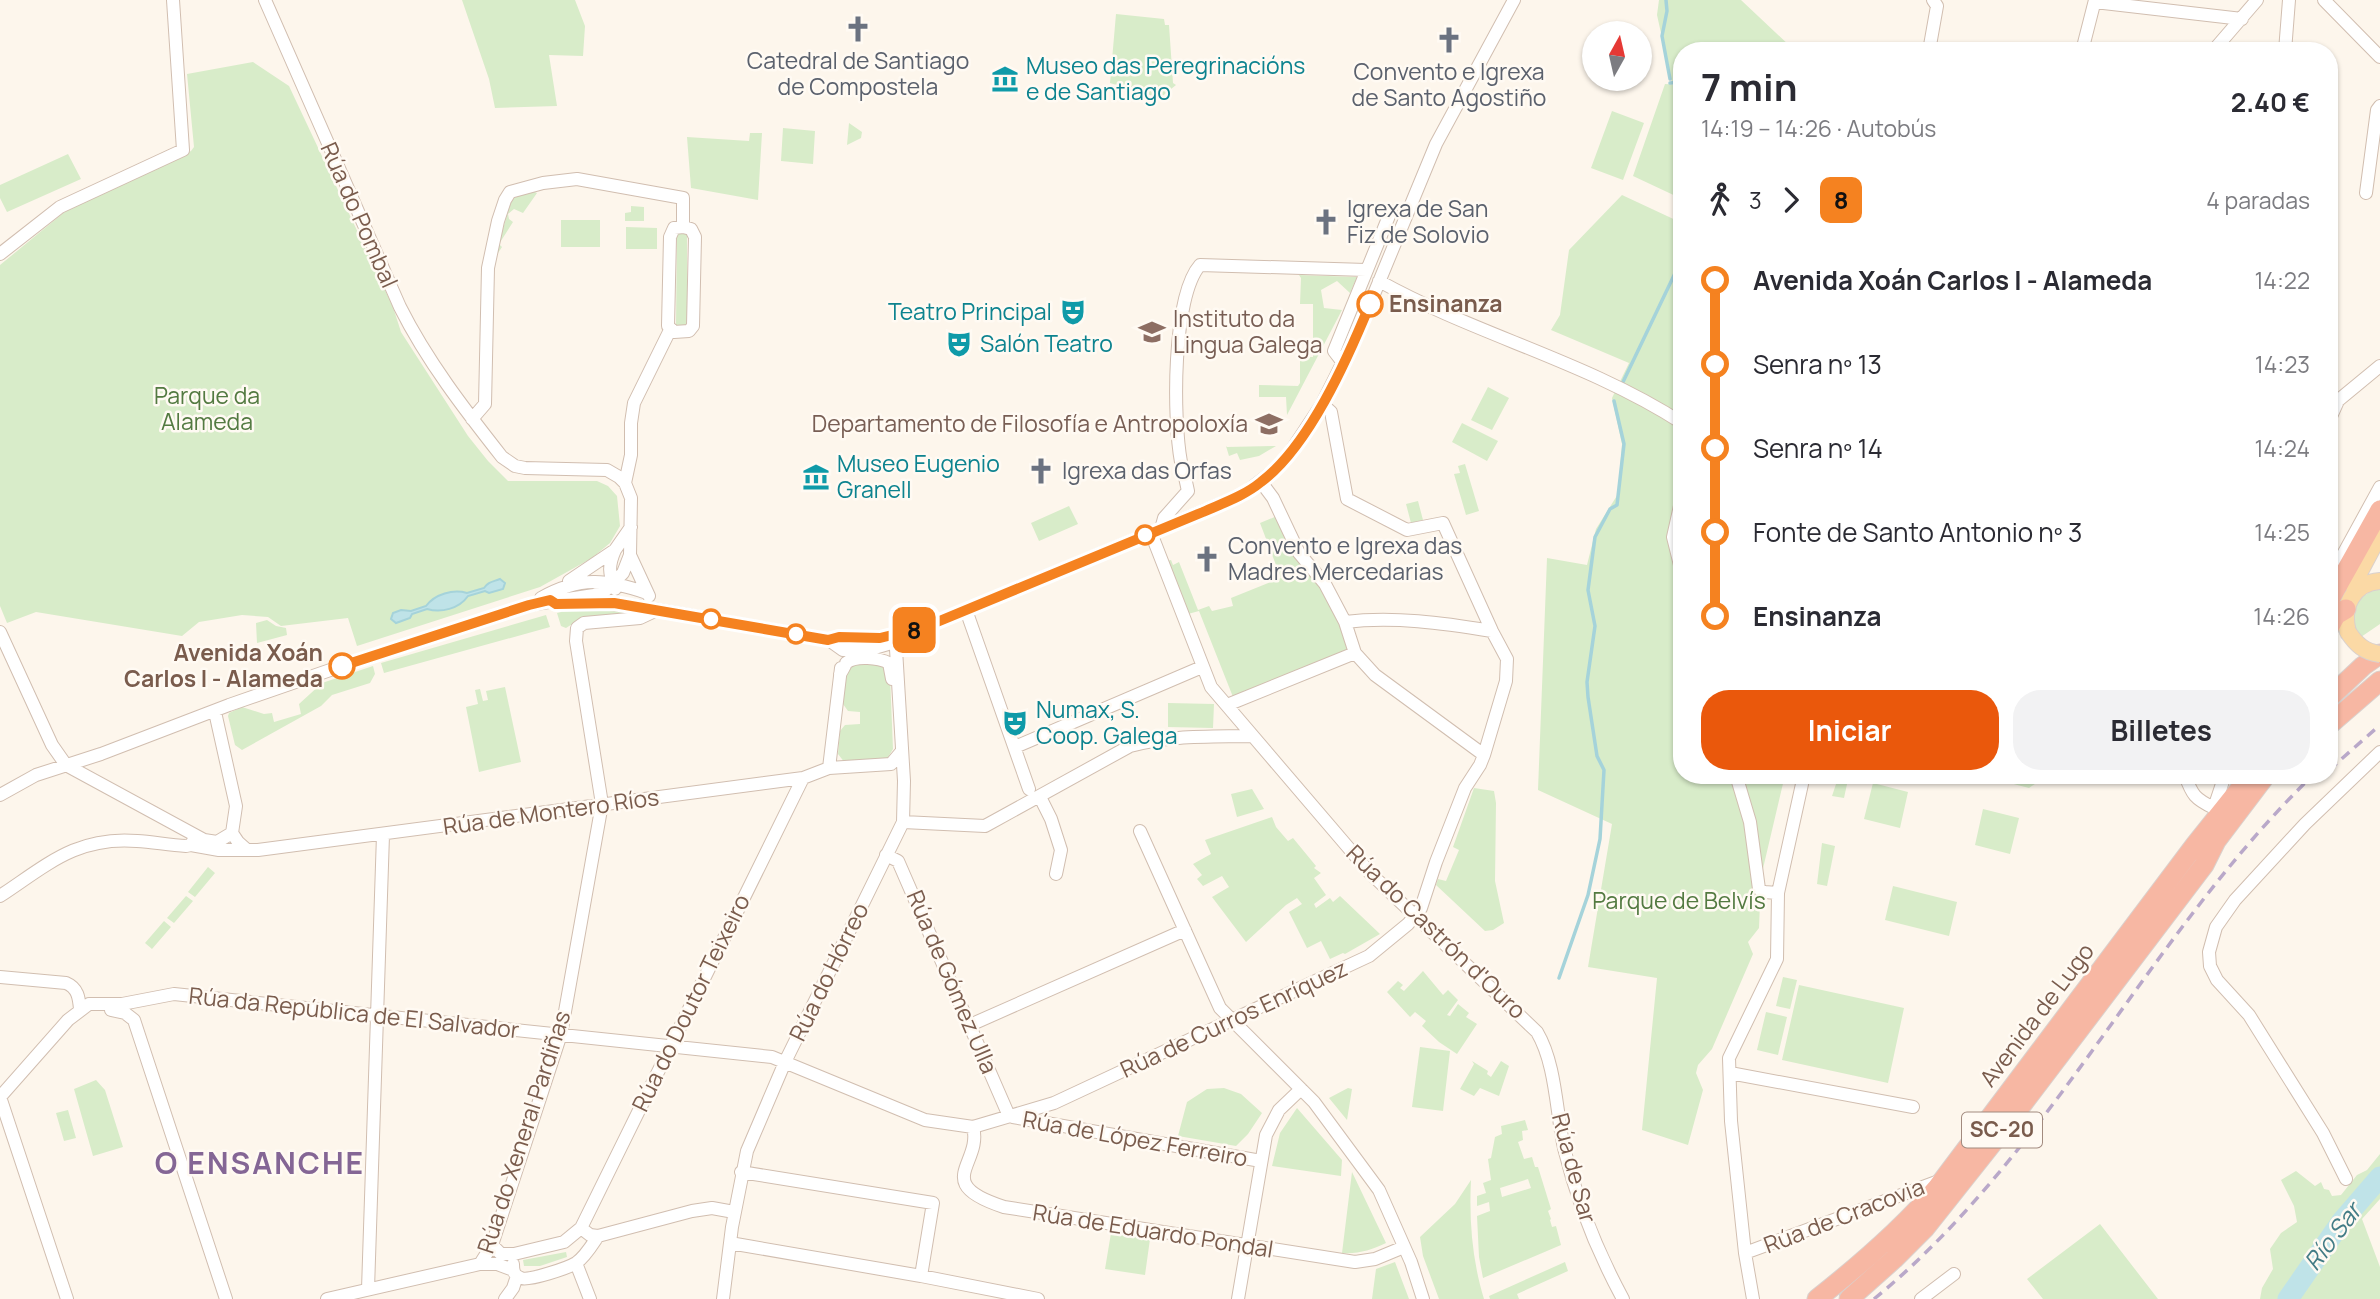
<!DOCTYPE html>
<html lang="es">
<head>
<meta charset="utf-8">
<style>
	body { margin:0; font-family:Manrope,sans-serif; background:#f2f2f3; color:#2b2b33; height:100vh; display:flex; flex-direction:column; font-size:26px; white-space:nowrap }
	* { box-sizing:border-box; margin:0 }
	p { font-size:23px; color:#7c7c81 }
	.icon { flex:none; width:38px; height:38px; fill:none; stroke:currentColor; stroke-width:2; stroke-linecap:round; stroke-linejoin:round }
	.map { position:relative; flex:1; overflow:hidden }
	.sheet { position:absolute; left:1673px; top:42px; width:665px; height:742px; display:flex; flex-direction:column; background:#fff; border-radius:28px; box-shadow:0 2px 5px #0004 }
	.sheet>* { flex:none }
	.badge { padding:0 14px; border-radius:10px; font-size:24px; line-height:46px }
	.needle { width:46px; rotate:8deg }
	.tools { position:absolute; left:1582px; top:21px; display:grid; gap:14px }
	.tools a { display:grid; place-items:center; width:70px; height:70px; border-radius:50%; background:#fff; box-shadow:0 2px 5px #0004; font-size:35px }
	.map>.badge { position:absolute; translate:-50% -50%; box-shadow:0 0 0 4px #fff }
	.legs { display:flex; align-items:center; gap:10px; height:77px; padding:0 28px; font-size:23px }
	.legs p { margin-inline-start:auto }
	.head { display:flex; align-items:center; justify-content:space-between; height:119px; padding:0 28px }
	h1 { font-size:38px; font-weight:700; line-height:52px }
	.cta { display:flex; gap:14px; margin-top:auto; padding:14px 28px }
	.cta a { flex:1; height:80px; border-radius:28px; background:#ea580c; color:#fff; font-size:28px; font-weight:700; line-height:80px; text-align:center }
	.cta a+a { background:#f2f2f3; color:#2b2b33 }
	ul { padding:0 28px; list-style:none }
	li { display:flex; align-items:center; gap:24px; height:84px; font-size:26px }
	li i { display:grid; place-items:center; width:10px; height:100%; margin:0 9px; background:currentColor }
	li i::after { content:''; width:18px; height:18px; margin:-9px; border:5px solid; border-radius:50%; background:#fff }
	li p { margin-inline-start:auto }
	li:first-child i { background:linear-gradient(#0000 50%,currentColor 0) }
	li:last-child i { background:linear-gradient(currentColor 50%,#0000 0) }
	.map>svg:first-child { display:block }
</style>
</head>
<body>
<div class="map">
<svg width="2380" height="1299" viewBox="0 0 2380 1299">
	<rect width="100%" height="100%" fill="#fdf6ec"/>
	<path fill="#d8ecc9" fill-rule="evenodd" d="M462,0H575L585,26L583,56L549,55L557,106L495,108L489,79Z
		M1659,0H1741L1791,47L1797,46L1806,51H1682V83H1672L1657,15Z
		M1116,14L1164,19L1165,25H1169L1173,83L1176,85L1160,98L1110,83Z
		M253,62L289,86L393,307L401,332L468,436L488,461L508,481H597L608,486L617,496L620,526L610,543L592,558L540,587L357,646L348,618L281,626L268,617L242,615L199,622L182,636L36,612L7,623L0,606V265L67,210L191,151L194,147L187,74Z
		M1665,84L1682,85V199L1633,176Z
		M1612,111L1644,123L1623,180L1591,168Z
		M849,123L862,132L861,138L847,145Z
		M783,128L815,131L813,164L781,161Z
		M750,133H762L758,200L691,188L687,137L749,141Z
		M68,154L81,179L7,212L0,198V185Z
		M532,191L537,193L523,213L514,209L508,214L509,219L513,222L499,244L502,247L494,259L511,202L514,198Z
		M1622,195L1682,223V775H1785L1761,877L1759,928L1748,942L1753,954L1712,1049L1698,1065L1696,1073L1703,1090L1688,1145L1642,1130L1657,978L1588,967L1612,824L1538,790L1547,558L1587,565L1596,529L1618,494L1622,444L1612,398L1629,363L1551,330L1560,315L1569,250Z
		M631,206L644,207V221H625V213L631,212Z
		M561,220H600V247H561Z
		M626,227L657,228V249H626Z
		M687,232V326L676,325L677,233Z
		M1299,275L1357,277L1350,293L1337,281L1321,290L1324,308L1342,310L1287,415L1286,397H1259V385L1298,386L1300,383V357H1313V304H1300L1301,278Z
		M1488,387L1509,398L1492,430L1471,420Z
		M1462,423L1498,441L1487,461L1452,442Z
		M1226,446L1227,447L1276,446L1259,456L1240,460L1237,453L1229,456Z
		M1465,464L1479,511L1466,515L1454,474L1460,473L1458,466Z
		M1418,501L1423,520L1411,523L1406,504Z
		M1069,506L1078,524L1039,541L1031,523Z
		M1277,516L1326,591L1351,649L1233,697L1199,611L1188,614L1167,561L1171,560L1173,565L1179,562L1198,610L1209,606L1212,611L1233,606L1231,598L1281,578L1260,523Z
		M2375,590H2380V624L2361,637C2347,618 2353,598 2375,590Z
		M559,605L616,609L640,614L577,621L566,628L561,626L557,613L561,612Z
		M546,615L550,627L384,673L381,663Z
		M267,620L276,626L286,628L287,635L257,643L256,623Z
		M858,663L882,664L890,676L893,749L887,759L845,763L838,754L840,731L845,725L860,724V712L848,711L843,704C845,689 842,670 858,663Z
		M373,666L375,674L370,683L332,695L321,706L242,750L235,745L228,716L229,713L242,707L264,714L272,713L274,722L301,714L299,704L322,683Z
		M505,687L521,762L479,772L466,707L478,704L475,690L480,689L483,701L488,700L486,691Z
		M1168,703L1214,704L1213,728L1168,727Z
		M1839,775H1849L1844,798L1832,796Z
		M2003,775H2048L2029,788L2002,781Z
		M1873,783L1908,792L1900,828L1864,819Z
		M1474,788L1494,791L1496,803L1495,881L1504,923L1493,930L1485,931L1436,885L1438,879L1446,881L1459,850L1453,847Z
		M1252,789L1264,809L1237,817L1231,794Z
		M1983,809L2019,818L2010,854L1975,845Z
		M1272,817L1276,827L1288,841L1293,838L1316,866L1314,868L1321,873L1314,878L1326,895L1314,904L1316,908L1330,898L1333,902L1340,896L1380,934L1345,954L1343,953L1330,959L1321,941L1307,948L1289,912L1302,904L1297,898L1286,905L1246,942L1212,897L1229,887L1222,876L1203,886L1197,879L1202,875L1193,864L1211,854L1205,840Z
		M1822,843L1835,846L1827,886L1817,884Z
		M208,867L215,873L195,897L188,892Z
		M1893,886L1957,902L1949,936L1885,920Z
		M186,896L193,901L174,923L167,918Z
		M164,921L171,927L152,949L145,943Z
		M1423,971L1443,995L1448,990L1458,1000L1447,1015L1450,1016L1458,1004L1469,1013L1466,1017L1477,1024L1457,1054L1439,1042L1422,1026L1426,1021L1415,1012L1410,1017L1387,992L1398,981L1403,985L1400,988L1404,991Z
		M1783,977L1797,980L1790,1009L1776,1006Z
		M1799,985L1904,1008L1888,1083L1782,1060Z
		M1766,1012L1787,1017L1778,1055L1757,1050Z
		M1420,1047L1450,1051L1443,1111L1412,1107Z
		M1472,1061L1488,1071L1487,1074L1491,1077L1501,1061L1509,1066L1499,1096L1480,1088L1474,1096L1460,1089L1474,1064Z
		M96,1080L105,1090L123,1147L93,1156L74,1089Z
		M1224,1088L1241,1094L1262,1113L1248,1134L1236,1146L1178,1136L1187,1102L1207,1089Z
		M1348,1088L1352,1089L1347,1120L1329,1098Z
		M1297,1108L1342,1160L1341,1176L1272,1166L1280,1133Z
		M68,1110L76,1138L64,1141L56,1113Z
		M1525,1120L1528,1130L1522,1131L1523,1140L1518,1142L1524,1159L1532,1157L1535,1167H1538L1551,1209L1548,1211L1551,1219L1550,1220L1552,1227L1556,1226L1561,1245L1483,1278L1479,1257L1477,1216L1490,1211L1489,1202L1477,1206V1196L1486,1193L1483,1183L1491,1180L1488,1159L1491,1158L1495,1137L1502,1134L1501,1126ZM1528,1179L1531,1188L1502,1197L1500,1188Z
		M2380,1154V1199L2362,1219L2380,1267V1299H2260L2262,1288L2273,1269L2270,1249L2281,1233L2297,1222L2294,1206L2281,1180L2296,1171L2315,1186L2321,1182L2324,1189L2329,1190L2332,1196L2341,1195L2357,1175L2367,1170Z
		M1352,1172L1386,1243C1371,1250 1359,1254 1342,1253Z
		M1471,1180C1469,1220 1472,1260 1484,1299H1439L1423,1256L1420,1237L1455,1204Z
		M2100,1224L2158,1299H2043L2027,1279Z
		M1111,1233L1150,1239L1145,1275L1105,1269Z
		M566,1252L567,1257L540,1266H524L523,1260Z
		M1395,1262L1409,1299H1372L1376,1269Z
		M1565,1262L1568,1271L1517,1294L1519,1299H1490L1489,1296Z"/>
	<path fill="#bfe3e8" stroke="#a5d3da" stroke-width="2" d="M500,579L505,583L503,589L489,593L485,591L468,596C459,609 441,613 427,609L412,614L410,618L396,623L391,619L393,613L401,610L411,611L426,606C435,594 453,589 467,593L484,588C488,582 492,582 500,579Z"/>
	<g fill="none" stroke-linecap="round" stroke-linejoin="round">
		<path stroke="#a5d3da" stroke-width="3.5" d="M1666,0L1667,11L1662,36L1670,79
			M1670,83L1682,82
			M1623,382L1678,267L1682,247
			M1559,978L1588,895L1600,839L1604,770L1597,756L1588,697L1587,682L1595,626L1588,590L1595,537L1610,509L1617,505L1624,444L1614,401"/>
		<path stroke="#bfe3e8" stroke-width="21" d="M2288,1299L2342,1221L2380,1177"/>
		<g stroke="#d1beb0" stroke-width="14">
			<path id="minor" d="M2324,0L2380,57
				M2095,2L2242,19
				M1929,51L1937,6L1933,0
				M2082,51L2095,0
				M2213,51L2257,0
				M2285,51L2289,0
				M2366,193L2377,110L2380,106
				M683,227L691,229L695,237L693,326L689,331L674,332L668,326L670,237L674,228Z
				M0,254L60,207L183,150L173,0
				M1379,281C1476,335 1588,362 1682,423
				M1344,364L1334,351L1391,211
				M2329,408L2380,366
				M472,419L485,404L488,268L498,221L505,200L510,192L543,183L577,179L683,198V227
				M2329,421L2338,401
				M1181,462C1173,419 1172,297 1200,265L1366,270
				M1261,482L1273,498L1299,553L1325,584L1345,622L1355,653L1375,675L1484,755
				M625,483L631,455V423L634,403L670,330
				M1682,497L1673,537L1682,573
				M1161,529L1164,518L1188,491L1183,468
				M1151,533L1211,687L1370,873L1537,1032C1556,1064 1556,1111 1564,1148C1577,1201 1597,1251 1623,1299
				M615,550C608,566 609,573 615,589
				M630,555L649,596
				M2329,580L2380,487
				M569,581L615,550L631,527
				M541,598C580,576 607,579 647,593
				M585,602L636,606L829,640L843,650L871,649L895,642
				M966,610L1029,789
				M1345,622C1393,616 1443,623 1492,631
				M0,632L52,745L66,765L204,840L217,842L232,833
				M829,640L839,637L880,638L925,627L1242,495L1276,469L1289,454L1322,404L1360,328L1436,144L1514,0
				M840,674C841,673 846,664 846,663C856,655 879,658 889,663L892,679
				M1227,705L1355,653
				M215,712L236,806L232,833L238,842L247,850
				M1015,747L1202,667
				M829,768L841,668
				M1736,775L1750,822L1759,889L1764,892L1778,893
				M2185,775C2192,795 2195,799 2214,808L2225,775
				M0,795L36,775L101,754L229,705L365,658L529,605L594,595L606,590L623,573L630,555L631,498L625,483L619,477L607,470L525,468L515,466L502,457C465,410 427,361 400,307L265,0
				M1040,797L1051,819L1061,850L1056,874
				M903,822L985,826L1130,746C1169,735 1211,737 1252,736
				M1140,831L1220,1008L1314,1102L1379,1190L1411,1262L1423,1299
				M191,845L219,850H258L803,778L829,768L891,764L902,751
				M886,855L898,861L1009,1116
				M0,896C47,865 77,836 137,841C153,842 169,845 186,846L191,845L194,839
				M0,977L66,983C78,988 79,998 80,1009
				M111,1010L125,1013L134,1020L226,1299
				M970,1025L1185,930
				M1730,1073L1913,1107
				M0,1097L68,1020L89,1004H122L174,994L772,1057L925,1120L973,1127L1054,1103L1369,956L1408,924L1421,908L1436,862L1465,788L1480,765L1484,755L1506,681L1507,659L1492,631L1443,523L1407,530L1347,499L1331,412L1322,404
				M0,1097L67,1299
				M1013,1117L1261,1161
				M973,1127C983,1164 930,1183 1004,1207L1355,1262L1375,1259L1404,1247
				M741,1172L933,1203L921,1276
				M2346,1179L2323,1133L2249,1015L2217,980L2210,966L2209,952L2216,927L2235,900L2305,824L2380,752
				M581,1228L590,1235L598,1236L692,1211L712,1208L734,1212
				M730,1243L921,1276L1038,1299
				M492,1245L501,1254H514L564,1242L581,1228L803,778
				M1745,1253L1944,1179
				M576,1263L590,1299
				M480,1264L492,1245L561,1034L602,804L576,641L577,628L584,623L640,618L657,610
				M513,1264C513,1271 514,1276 521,1278C529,1281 568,1268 576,1263C585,1257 592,1245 598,1236
				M368,1289L383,835
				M327,1299L480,1264H497L513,1270
				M505,1299L513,1288L517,1276
				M723,1299L732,1227L747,1151L785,1062L903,822L904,781L896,649L898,635
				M1238,1299L1266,1135L1279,1110L1301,1089
				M1753,1299L1745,1253L1731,1121L1729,1058L1777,959L1778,893L1804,775
				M1921,1299L1954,1274"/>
		</g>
		<g stroke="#dad1cd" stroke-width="18">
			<path id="major" d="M2354,594L2356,579L2380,534
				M2348,632C2341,607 2353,583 2380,581"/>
		</g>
		<g stroke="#dad1cd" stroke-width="21">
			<path id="highway" d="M2329,601L2380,510
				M2329,628L2336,615L2346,609
				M2329,698L2363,666L2380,654
				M2329,725L2380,681
				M1817,1299C1860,1265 1901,1230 1937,1188L2195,845L2251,775
				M1849,1299L1894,1259L1925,1228L2002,1131L2204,865L2216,841L2266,775"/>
		</g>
		<use href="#minor" stroke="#fff" stroke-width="12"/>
		<use href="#major" stroke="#fbd9a5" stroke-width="16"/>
		<use href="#highway" stroke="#f7b7a3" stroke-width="19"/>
		<path stroke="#b9a8c9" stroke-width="3.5" stroke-dasharray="10 7" stroke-linecap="butt" d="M2329,770L2380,725
			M1874,1299C2051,1154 2149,934 2313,775"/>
		<g stroke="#dad1cd" stroke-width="18" stroke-linecap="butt">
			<path id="major-bridge" d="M2348,632C2356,644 2364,652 2380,654"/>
		</g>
		<use href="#major-bridge" stroke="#fbd9a5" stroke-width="16"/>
	</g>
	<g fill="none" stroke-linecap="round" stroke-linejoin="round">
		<g stroke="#fff" stroke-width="16">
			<path id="line-1" d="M342,666L529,605L550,600L556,604L614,603L828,640L839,637L880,638L925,627L1203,512C1223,503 1244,496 1261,482C1309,446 1347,360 1370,304"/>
		</g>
		<use href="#line-1" stroke="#f58220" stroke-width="10"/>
	</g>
	<defs>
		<g id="church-bare" transform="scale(2.1)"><path d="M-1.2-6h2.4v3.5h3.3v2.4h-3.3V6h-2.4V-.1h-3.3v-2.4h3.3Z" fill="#6b7280" stroke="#fffaf3" stroke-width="2.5" paint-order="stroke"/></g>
		<g id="museum-bare" transform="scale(2.1)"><path d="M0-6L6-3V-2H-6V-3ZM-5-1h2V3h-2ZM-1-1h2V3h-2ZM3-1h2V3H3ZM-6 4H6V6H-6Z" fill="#0f9aa8" stroke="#fffaf3" stroke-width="2.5" paint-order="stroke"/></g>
		<g id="theatre-bare" transform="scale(2.1)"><path d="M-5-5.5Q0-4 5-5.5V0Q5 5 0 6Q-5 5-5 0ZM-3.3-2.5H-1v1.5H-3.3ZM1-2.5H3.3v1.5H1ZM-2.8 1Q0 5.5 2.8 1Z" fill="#0f9aa8" stroke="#fffaf3" stroke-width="2.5" paint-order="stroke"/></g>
		<g id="university-bare" transform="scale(2.1)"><path d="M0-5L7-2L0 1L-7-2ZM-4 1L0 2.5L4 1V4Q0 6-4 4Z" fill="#8d6e63" stroke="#fffaf3" stroke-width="2.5" paint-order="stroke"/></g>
	</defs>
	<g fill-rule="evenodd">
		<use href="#church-bare" x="858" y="29"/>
		<use href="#church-bare" x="1449" y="40"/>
		<use href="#museum-bare" x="1005" y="79"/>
		<use href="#church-bare" x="1326" y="222"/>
		<use href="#theatre-bare" x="1073" y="312"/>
		<use href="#university-bare" x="1152" y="332"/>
		<use href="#theatre-bare" x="959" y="344"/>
		<use href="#university-bare" x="1269" y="424"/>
		<use href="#church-bare" x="1041" y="471"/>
		<use href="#museum-bare" x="816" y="477"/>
		<use href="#church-bare" x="1207" y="559"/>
		<use href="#theatre-bare" x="1015" y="723"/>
	</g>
	<g fill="#fff" stroke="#f58220" stroke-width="3.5">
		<circle cx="1370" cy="304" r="12"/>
		<circle cx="1145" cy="535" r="9"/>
		<circle cx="711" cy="619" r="9"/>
		<circle cx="796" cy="634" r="9"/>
		<circle cx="342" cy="666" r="12"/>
	</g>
	<g text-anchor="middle" stroke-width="5" stroke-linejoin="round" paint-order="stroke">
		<rect fill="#fffaf3" stroke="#a28b7f" stroke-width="2" x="1962" y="1112.5" width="80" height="35" rx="5"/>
		<g font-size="21" font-weight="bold" fill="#7a5c4d">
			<text x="2002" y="1137">SC-20</text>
		</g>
		<g font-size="23" fill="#5b616d" stroke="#fffaf3" text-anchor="start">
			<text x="858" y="69" text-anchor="middle">Catedral de Santiago<tspan x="858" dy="26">de Compostela</tspan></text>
			<text x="1449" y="80" text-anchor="middle">Convento e Igrexa<tspan x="1449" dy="26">de Santo Agostiño</tspan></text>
			<text x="1347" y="217">Igrexa de San<tspan x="1347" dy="26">Fiz de Solovio</tspan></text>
			<text x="1062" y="479">Igrexa das Orfas</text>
			<text x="1228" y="554">Convento e Igrexa das<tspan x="1228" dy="26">Madres Mercedarias</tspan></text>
		</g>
		<g font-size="23" fill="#0d838f" stroke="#fffaf3" text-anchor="start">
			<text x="1026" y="74">Museo das Peregrinacións<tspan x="1026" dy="26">e de Santiago</tspan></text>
			<text x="1052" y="320" text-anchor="end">Teatro Principal</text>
			<text x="980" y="352">Salón Teatro</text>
			<text x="837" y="472">Museo Eugenio<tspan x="837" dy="26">Granell</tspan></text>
			<text x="1036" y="718">Numax, S.<tspan x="1036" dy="26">Coop. Galega</tspan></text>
		</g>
		<g font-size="23" fill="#7a5c4d" stroke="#fffaf3">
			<text transform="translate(359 215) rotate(66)" y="8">Rúa do Pombal</text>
			<text transform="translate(551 812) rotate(-8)" y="8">Rúa de Montero Ríos</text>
			<text transform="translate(1436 932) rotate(44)" y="8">Rúa do Castrón d'Ouro</text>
			<text transform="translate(829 972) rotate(-64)" y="8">Rúa do Hórreo</text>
			<text transform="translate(952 982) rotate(67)" y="8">Rúa de Gómez Ulla</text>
			<text transform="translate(691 1003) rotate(-64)" y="8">Rúa do Doutor Teixeiro</text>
			<text transform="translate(354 1013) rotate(6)" y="8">Rúa da República de El Salvador</text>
			<text transform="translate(2037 1015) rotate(-53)" y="8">Avenida de Lugo</text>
			<text transform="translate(1234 1019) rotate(-25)" y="8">Rúa de Curros Enríquez</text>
			<text transform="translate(524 1132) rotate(-72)" y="8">Rúa do Xeneral Pardiñas</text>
			<text transform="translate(1135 1139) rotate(10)" y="8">Rúa de López Ferreiro</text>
			<text transform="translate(1574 1168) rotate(75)" y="8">Rúa de Sar</text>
			<text transform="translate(1844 1216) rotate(-21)" y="8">Rúa de Cracovia</text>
			<text transform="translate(1153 1231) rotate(9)" y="8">Rúa de Eduardo Pondal</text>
		</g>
		<g font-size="23" font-weight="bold" fill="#7a5c4d" stroke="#fffaf3" text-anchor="start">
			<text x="1389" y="312">Ensinanza</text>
			<text x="323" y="661" text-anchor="end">Avenida Xoán<tspan x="323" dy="26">Carlos I - Alameda</tspan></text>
		</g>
		<g font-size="23" fill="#785e54" stroke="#fffaf3" text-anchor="start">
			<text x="1173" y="327">Instituto da<tspan x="1173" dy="26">Lingua Galega</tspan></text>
			<text x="1248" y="432" text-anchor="end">Departamento de Filosofía e Antropoloxía</text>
		</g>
		<g font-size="23" fill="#537a41" stroke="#fffaf3">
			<text x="207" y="404">Parque da<tspan x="207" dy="26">Alameda</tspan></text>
			<text x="1679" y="909">Parque de Belvís</text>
		</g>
		<g font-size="24" font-style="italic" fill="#437c86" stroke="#fffaf3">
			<text transform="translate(2333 1237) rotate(-53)" y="8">Río Sar</text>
		</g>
		<g font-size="30" font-weight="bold" letter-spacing="2" fill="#846695" stroke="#fffaf3">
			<text x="260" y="1174">O ENSANCHE</text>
		</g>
	</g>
</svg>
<div class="tools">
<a><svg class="needle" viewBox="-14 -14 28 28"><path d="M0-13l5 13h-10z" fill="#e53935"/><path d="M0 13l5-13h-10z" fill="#7c7c81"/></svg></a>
</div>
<b class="badge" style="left:914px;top:630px;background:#f58220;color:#111">8</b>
<section class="sheet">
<div class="head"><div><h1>7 min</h1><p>14:19 – 14:26 · Autobús</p></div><b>2.40 €</b></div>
<div class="legs"><svg class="icon" aria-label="walk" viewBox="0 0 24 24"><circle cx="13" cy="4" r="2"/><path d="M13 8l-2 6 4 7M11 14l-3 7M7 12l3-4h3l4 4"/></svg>3<svg class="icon" aria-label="forward" viewBox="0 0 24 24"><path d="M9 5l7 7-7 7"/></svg><b class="badge" style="background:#f58220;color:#111">8</b><p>4 paradas</p></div>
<ul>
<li><i style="color:#f58220"></i><b>Avenida Xoán Carlos I - Alameda</b><p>14:22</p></li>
<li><i style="color:#f58220"></i><span>Senra nº 13</span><p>14:23</p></li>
<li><i style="color:#f58220"></i><span>Senra nº 14</span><p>14:24</p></li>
<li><i style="color:#f58220"></i><span>Fonte de Santo Antonio nº 3</span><p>14:25</p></li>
<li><i style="color:#f58220"></i><b>Ensinanza</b><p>14:26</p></li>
</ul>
<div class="cta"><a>Iniciar</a><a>Billetes</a></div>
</section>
</div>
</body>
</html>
